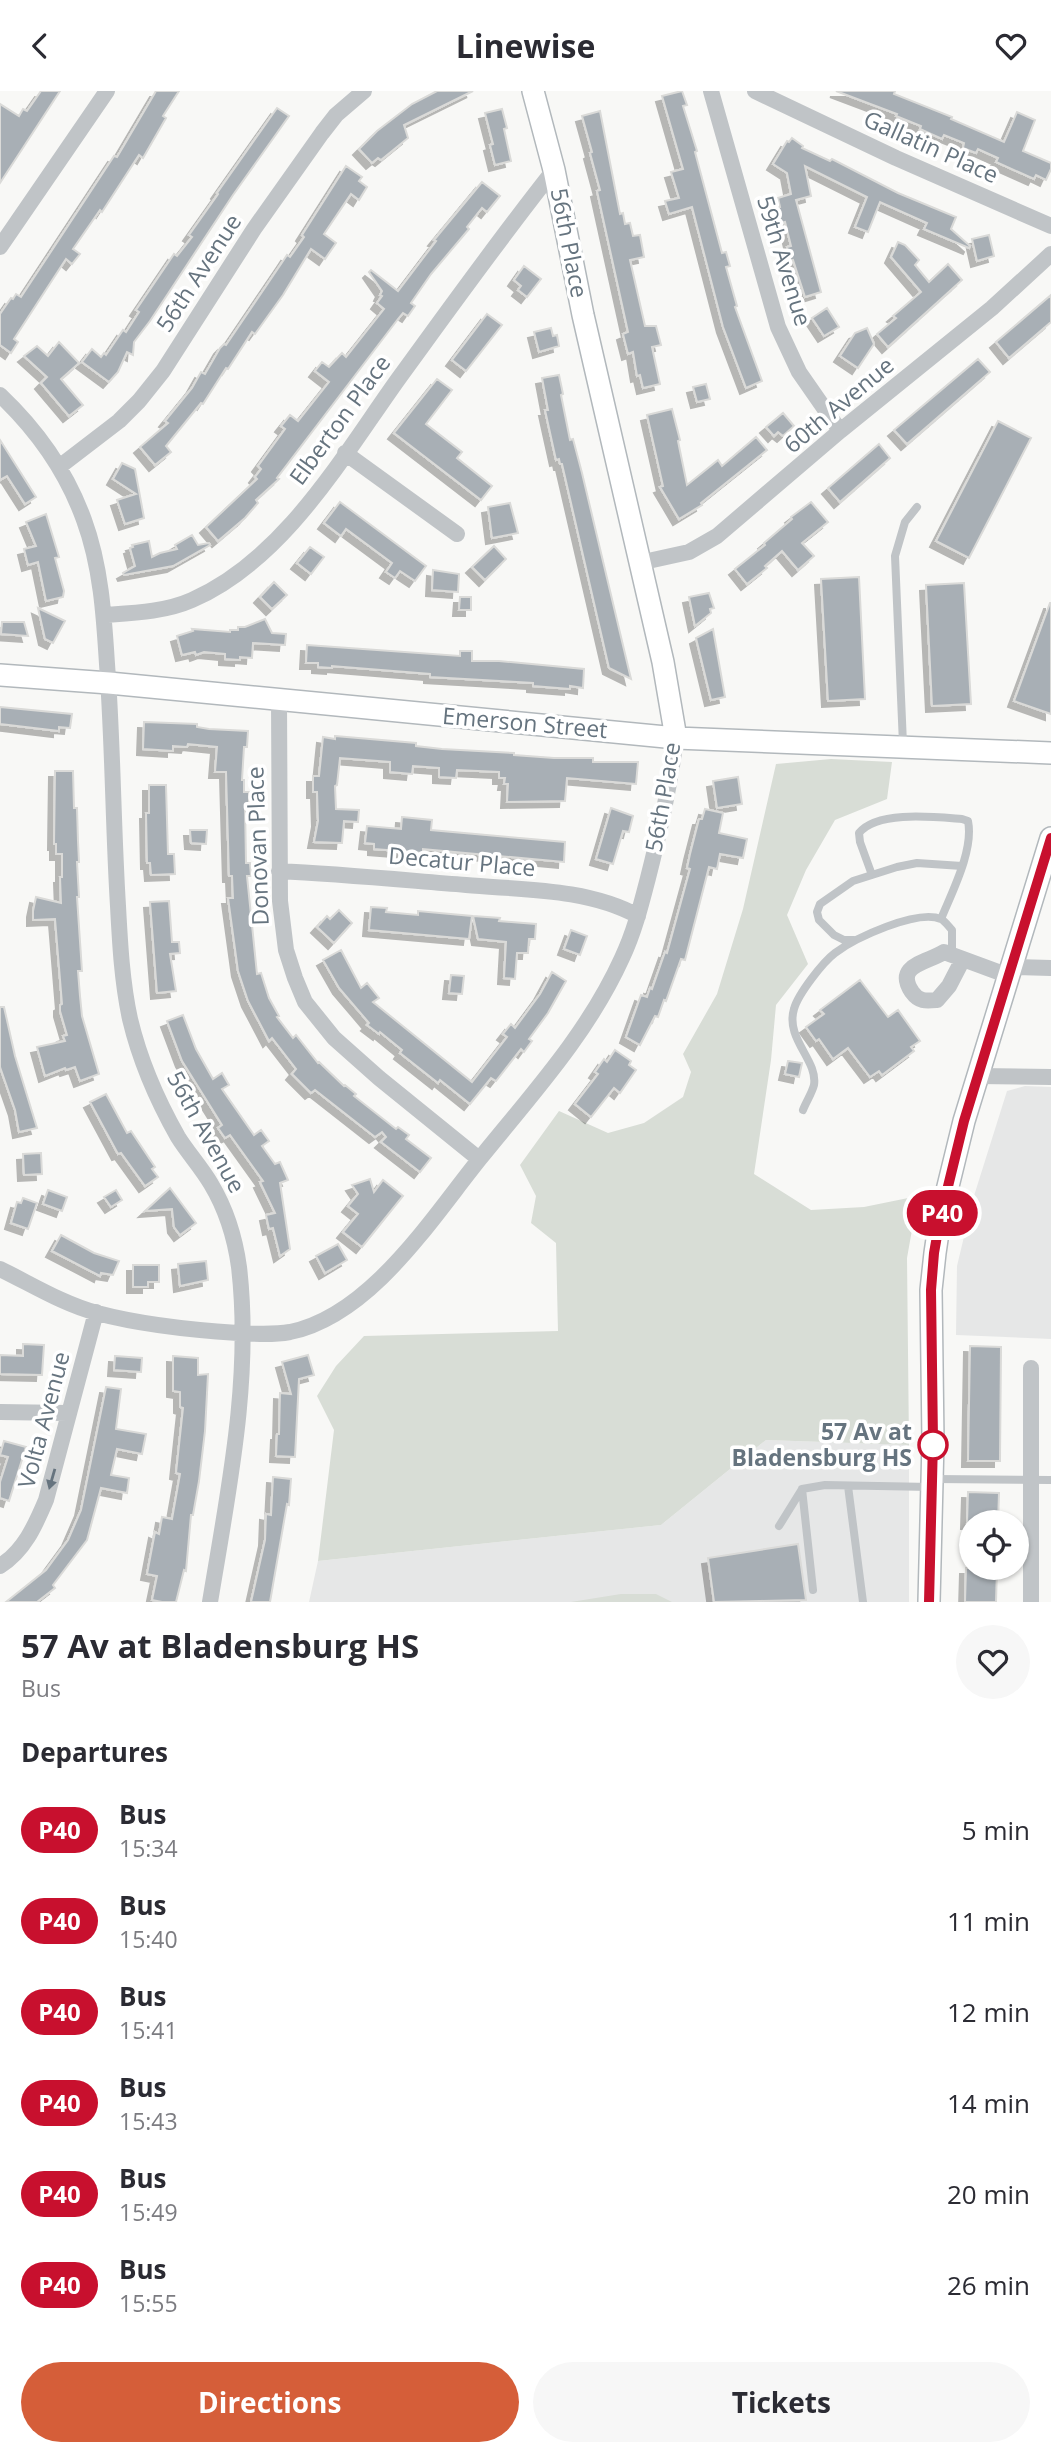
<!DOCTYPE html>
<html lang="en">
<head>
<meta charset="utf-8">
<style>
	body { margin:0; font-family:"Open Sans",sans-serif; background:#f7f7f7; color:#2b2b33; height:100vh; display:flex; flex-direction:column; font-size:26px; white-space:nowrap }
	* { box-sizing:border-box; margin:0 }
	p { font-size:23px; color:#7c7c81 }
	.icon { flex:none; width:38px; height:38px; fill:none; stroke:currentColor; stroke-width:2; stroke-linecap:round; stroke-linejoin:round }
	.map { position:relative; height:1511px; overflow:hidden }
	.panel { display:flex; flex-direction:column; background:#fff; flex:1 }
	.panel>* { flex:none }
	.badge { padding:0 14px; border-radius:23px; font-size:24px; line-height:46px }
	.buttons { position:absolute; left:959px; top:1419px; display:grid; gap:14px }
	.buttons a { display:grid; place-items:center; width:70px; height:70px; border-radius:50%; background:#fff; box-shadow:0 2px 5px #0004; font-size:35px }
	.map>.badge { position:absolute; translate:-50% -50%; box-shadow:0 0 0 4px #fff }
	h2 { padding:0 21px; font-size:26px; line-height:63px }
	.round { display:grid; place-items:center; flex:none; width:74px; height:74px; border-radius:37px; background:#f7f7f7 }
	.overview { display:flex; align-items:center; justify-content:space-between; height:119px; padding:0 21px }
	h1 { font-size:33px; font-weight:700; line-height:52px }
	.button { display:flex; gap:14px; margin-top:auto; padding:14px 21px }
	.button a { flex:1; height:80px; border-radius:42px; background:#d55e39; color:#fff; font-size:28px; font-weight:700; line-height:80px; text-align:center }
	.button a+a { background:#f7f7f7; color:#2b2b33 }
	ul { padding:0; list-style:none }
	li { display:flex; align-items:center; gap:21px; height:91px; padding:0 21px }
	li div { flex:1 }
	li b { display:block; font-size:26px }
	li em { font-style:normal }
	li .badge { min-width:77px; font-weight:700; text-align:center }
	header { display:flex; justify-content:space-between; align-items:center; height:91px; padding:0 21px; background:#fff; font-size:32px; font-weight:700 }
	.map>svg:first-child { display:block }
</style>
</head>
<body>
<header><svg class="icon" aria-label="back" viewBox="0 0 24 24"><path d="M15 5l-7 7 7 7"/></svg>Linewise<svg class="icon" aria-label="heart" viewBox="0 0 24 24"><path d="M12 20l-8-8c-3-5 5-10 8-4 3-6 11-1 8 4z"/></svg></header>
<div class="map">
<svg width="1051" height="1511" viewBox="0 0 1051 1511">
	<defs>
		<filter id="shadow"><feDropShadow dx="-6" dy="6" stdDeviation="0" flood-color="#0004"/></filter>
	</defs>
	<rect width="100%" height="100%" fill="#f8f8f6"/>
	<path fill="#e6e7e7" d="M1025,995L1051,996V1248L956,1244L957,1175L973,1108L1007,1000Z
		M766,1349L909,1354V1511H309L318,1470L661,1434Z"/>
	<path fill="#d8ddd6" d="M831,668L892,671L887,708L835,729L806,779L787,824L808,873L776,914L771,969L754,1083L811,1119L864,1116L918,1105L907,1167L909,1354L766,1349L661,1434L318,1470L334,1339L317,1305L336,1275L364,1245L558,1240L556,1152L531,1132L536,1105L520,1074L559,1020L608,1042L644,1032L683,1006L691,981L683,963L717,903L743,818L776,673Z
		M621,1503H656L672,1511H571Z"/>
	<path fill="#a8afb5" stroke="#dadad8" stroke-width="2" filter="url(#shadow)" d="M41,0H60L0,92V13L19,25L23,18L27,20Z
		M156,0H179L163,25L166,27L143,67L139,64L102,121L100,119L73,158L80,163L72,173L66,168L51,191L14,248L18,251L11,262L0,254V223L11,207L13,208L16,203L21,206L114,65L117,66Z
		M437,0H473L404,34L408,47L381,69L378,67L372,72L359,58L377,40L412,13Z
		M682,0L687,14L683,15L697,60L695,61L722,162L726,161L730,175L726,176L737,215L735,216L762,290L746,297L723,236L692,116L669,123L665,110L679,107L671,81L683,78L662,5Z
		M836,0H895L894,3L952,26L951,28L1004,51L1017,21L1035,29L1023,60L1051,72V78L1046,89L1036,84L1034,88L996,71L998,67L978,58L976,62L963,57L964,52L944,44L942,48L920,38L921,35L896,25L897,23Z
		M277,17L289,25L233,104L150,230L134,251L133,264L127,261L118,281L109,291L82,271L92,258L101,266L104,262L106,264L123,239L126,241L139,221L136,219L174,163L177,165L192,146L189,144L218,103L217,102Z
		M502,18L507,37L504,38L511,70L495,74L490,54L493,53L485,22Z
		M600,20L620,123L623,122L625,133L630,132L633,145L640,144L644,166L630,169L645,235H656L661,254L652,256L660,293L643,297L640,284L637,285L633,261L628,263L623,243L628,241L597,100L600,99L590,62L592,61L582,25Z
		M792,47L803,55L802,57L830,70L832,68L898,102L956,126L951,138L970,155L969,157L924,138L927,132L880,111L868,141L855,136L867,106L805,75L811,105L796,109L821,201L805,206L793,169L790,170L787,156L791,155L785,131L780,132L776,117L780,116L778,107L791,103L787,82L773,73L787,50L789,51Z
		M346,75L362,86L359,90L367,96L359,109L351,103L324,143L336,152L325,168L311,158L283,204L255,243L252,241L228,278L226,277L203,313L201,312L166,355L171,361L155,374L140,356L168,332L165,330L192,297L201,281L205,283L220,257L224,253L226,254L283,170L287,164L290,166L304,146L302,144Z
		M482,91L500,105L487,121L482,117L467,136L469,138L431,183L411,212L415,215L408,225L403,222L398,228L277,387L279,388L256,409L258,412L245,427L218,450L206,436L257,388L255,386L261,378L258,375L285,338L281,335L290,324L298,330L329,291L315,280L322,271L329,276L342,262L346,266L384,218L377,212L382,205L380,204L382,200L369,181L371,179L398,200L436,150L434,149Z
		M989,144L994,165L977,170L972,148Z
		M898,151L905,154L919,169L915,174L929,191L948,173L962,189L888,256L877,243L896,227L893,225L921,201L891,166Z
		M524,175L541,188L527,206L518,199L521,195L514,189Z
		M1051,204V231L1009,267L996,251Z
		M827,217L839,236L824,245L812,227Z
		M487,223L502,234L466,280L452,269Z
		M551,237L553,245L557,244L559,255L539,261L534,241Z
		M867,237L874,253L858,277L840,265L855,242Z
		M59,251L79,272L61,288L83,314L69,325L41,292L47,286L24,265L37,255L48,265Z
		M978,268L990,281L907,353L894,339Z
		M559,284L563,303L561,304L570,349L573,348L582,382L631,588L609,577L562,373H560L559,368L556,369L545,319H548L542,287Z
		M437,288L452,299L426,333L462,361L457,367L492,395L481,409L394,342Z
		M706,293L710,308L697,311L693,296Z
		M672,318L680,349L678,350L687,394L718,369L722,375L756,346L767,359L701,412L702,414L679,428L660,396L663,395L647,324Z
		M783,322L794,335L783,345L778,341L774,345L766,336Z
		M998,330L1031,347L969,467L936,450Z
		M0,349L36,406L25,413L7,385L0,389Z
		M879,353L890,367L840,411L828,397Z
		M122,372L135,378L144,427L125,433L117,409L136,403L113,388Z
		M340,411L426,475L415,490L400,480L395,487L386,481L392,472L346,438L341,445L324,432Z
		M811,411L828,431L802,452L814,465L798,479L782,460L765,475L767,477L747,493L735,478L765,454L764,452L792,428L791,426Z
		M510,412L518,442L492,447L488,416Z
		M46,423L59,466L55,467L64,500L63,506L46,510L38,471L28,474L24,458L36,455L26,431Z
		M192,444L198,454L209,452L210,454L173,475L124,484L123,482L135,475L130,457L133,456L132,454L149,450L152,466L160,462L177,458L175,454Z
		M494,455L506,468L485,489L472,476Z
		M310,456L324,466L311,483L297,472Z
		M433,479L459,483L458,501L432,499Z
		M859,486L865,608L828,610L821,488Z
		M274,491L287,504L272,518L260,506Z
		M964,492L971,613L932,615L926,494Z
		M709,502L714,517L710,518L711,522L695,535L689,506Z
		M460,506H471V519H459Z
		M1050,512H1051V623L1014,610Z
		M38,517L65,530L53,552L45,548Z
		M265,528L272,542L286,543L285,554L253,552L252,567L240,566V569L225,568V563L204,561L196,564L195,561L182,564L177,545L193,540L192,538L230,541V539H238V536H245Z
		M2,531H24L28,545L1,543Z
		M713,538L725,606L711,609L696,547Z
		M307,554L460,565V560H472V570H499L584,578L583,597L570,595V598L533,595V592L430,586V583L332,575V577L318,576V572H306Z
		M0,616L72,623L70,637L59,636V640L0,633Z
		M144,631L197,633V636L209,638L248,640L247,656H244L242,689H244V701H249V714H245L246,772H250L251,785H247L257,883L261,882L269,907L279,925L277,926L293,947L296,944L318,972L319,971L344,995L345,994L356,1003L354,1005L396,1038L398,1036L409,1044L406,1048L431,1067L420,1081L381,1051L386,1046L382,1041L375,1046L315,999L311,1002L292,983L296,978L272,947L269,950L248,910L238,880L228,807H233L232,785H229L226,681H215L217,656L188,653L187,656L173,655V660L143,658Z
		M335,645L416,652V655L442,658L514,662V664L554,667H593V671H638L636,693L567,687L565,710L507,711L508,693H504L505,687H499V681L457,679L456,687L439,686V677L413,675L412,683L390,681V671L340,667L337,694L335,695L336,718L359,719L358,731L344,730L342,752L314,751L318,730L317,701H313V685H319L323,646L335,648Z
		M55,680H73L74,717H77L78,750L79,771H77L79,806H77L82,880H78L80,905L82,925L99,983L80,990L75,976L66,979L65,977L45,985L37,956L65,950L63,945L67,944L60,920V914L62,913L55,828L33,829V820L36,806L61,812L60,786H62V763H56V753H54Z
		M738,686L742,713L717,717L713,690Z
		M149,694H166L168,763H174L175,783L151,784L150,772H147L146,722H149Z
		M611,717L633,725L629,741L623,740L613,773L596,768Z
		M705,718L723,722L719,742L747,748L743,767L720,763L717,778L709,776L685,869L681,868L666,910L664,909L658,926L655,925L640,954L626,946L641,904L647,906L650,897L652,898L665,861L667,862L690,778L687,777L690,763L699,728H702Z
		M402,726L432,729L431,739L565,751L564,771L423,758V762L374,758V753L365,752L367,735L401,738Z
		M190,739H207L206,753L191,752Z
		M169,810L172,851H179L180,862L170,863L176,900L157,902L150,811Z
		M371,816L387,817L386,821L418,824V820L472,825L469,848L369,839Z
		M339,819L352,832L334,852L317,836L327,825L330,828Z
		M473,825L500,827L499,830L536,833L535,848H529L528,862H517L515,888L504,887L506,851L478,848Z
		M571,839L587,845L580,864L564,858Z
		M341,859L361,897L367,892L379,907L373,911L472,991L507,946L503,943L511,933L515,937L540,903L552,881L566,890L548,922L529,948L532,950L524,961L521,958L496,990L491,987L470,1013L440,989L438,992L400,962L402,959L380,941L379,943L367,934L369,932L339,897L323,869Z
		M451,884L464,885L462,903L449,902Z
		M860,889L888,926L898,919L920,950L911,956L914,960L882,984L879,980L870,986L848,957L833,968L819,948L816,950L806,936L824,923L820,919Z
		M0,916H4L15,965L37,1037L19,1041L15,1019L0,976Z
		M183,924L196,958L213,988L222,982L229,994L222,998L254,1044L261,1039L269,1050L262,1055L275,1073L280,1071L288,1089L280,1092L290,1158L280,1165L273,1137L269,1138L266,1124L275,1122L260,1091L263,1090L230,1044L225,1047L218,1037L222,1034L182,970L167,930Z
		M615,959L631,970L629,974L636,979L620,1002L614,997L591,1026L575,1013L598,983L595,981L604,968L607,971Z
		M788,970L802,972L799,986L785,983Z
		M106,1003L127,1042L131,1040L155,1076L152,1078L158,1086L145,1095L121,1062L118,1063L90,1011Z
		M41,1062L42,1083L24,1084L23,1063Z
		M370,1088L374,1101L383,1089L403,1105L362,1156L343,1141L358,1123L348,1115L358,1103L352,1094Z
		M170,1097L196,1132L180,1144L174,1136L172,1118L145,1120Z
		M48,1099L67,1106L62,1120L43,1113Z
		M116,1099L122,1109L111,1116L104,1106Z
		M23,1107L37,1112L28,1138L11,1132L17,1111L21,1112Z
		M61,1144L94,1162L119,1170L113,1184L101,1182L100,1185L52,1160Z
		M338,1153L347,1169L325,1182L316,1165Z
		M206,1170L208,1189L180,1195L178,1173Z
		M133,1174H159V1191H148V1196H133Z
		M23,1253L44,1254L42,1284L0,1283V1264L23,1265Z
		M970,1255L1001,1256L1000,1370H968Z
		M308,1264L314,1284L299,1288L295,1366L276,1365L277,1343H279L280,1302L291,1303L282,1271Z
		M115,1265L142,1267L141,1281L114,1279Z
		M173,1265L198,1267V1284L208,1283L205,1340L199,1390L193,1424H191L186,1480L184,1479L176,1511H162L152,1509L157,1485L147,1483L155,1441L159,1443L162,1426L172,1428L180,1383L176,1382L183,1317L180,1316V1301L173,1300Z
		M106,1296L121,1298L116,1338L146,1343L142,1363L117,1358L111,1384L129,1387L127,1402L101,1397L87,1449L53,1494L55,1497L37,1511H6L46,1479L68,1449L81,1419Z
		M4,1350L26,1356L9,1410L0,1407V1391L8,1366L0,1364Z
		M273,1386L291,1388L289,1414L287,1413L270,1511H251L265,1449L266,1423L271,1424Z
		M968,1401L999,1402L998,1432H967Z
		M798,1453L806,1509L714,1511L708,1467Z
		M966,1477H997L996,1511H965Z"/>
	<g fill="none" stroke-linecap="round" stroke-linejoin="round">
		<g stroke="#b2b8bc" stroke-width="24">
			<path id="secondary" d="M533,0L554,79L583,224L663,571L676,647
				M0,584L109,592L676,647L1051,662
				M929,1511L933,1350L931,1199L935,1162L940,1128L964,1030L1051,747"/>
		</g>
		<path stroke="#c0c4c7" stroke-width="8" d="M903,653L895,465L905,431L917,416
			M872,784L860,751L859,742C877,719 936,726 962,728L968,730C974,759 952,801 941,828
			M854,849H844L834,844L819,829L817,821L820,813L853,790L897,776L917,772L962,775
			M803,1019C806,1011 812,1002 814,994C818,969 785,948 794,918C798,903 823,871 835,862C855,847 917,818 941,828C945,830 949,836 952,839V862
			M935,1388L1051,1389
			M848,1395L863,1511
			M802,1398L813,1499
			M779,1435L802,1398L825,1394L931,1396"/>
		<path stroke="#c0c4c7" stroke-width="16" d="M711,0L778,236L799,281L840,340
			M755,0L896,67L1051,135
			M0,156L107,0
			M0,304C37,339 67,382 84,429C101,475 104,525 107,573C113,654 113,734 118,815C120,853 122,891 130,928C140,970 157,1009 178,1046C188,1062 201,1076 211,1093C226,1118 235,1147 239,1176C252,1288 228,1401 210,1511
			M345,362L457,443
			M59,376L119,330L139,310L163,280L254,138L322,42L336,24L364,0
			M639,472L689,461L717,445L840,340L992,217L1051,163
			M104,524C133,522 165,521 192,509C284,469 343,365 399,287C450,217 500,147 554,79
			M279,610L280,810L286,859L295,887L305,911L334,947L379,987L479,1068
			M279,780C341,783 403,789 466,794C522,799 587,797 638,825
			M963,868L949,895L937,909C926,910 919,911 912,901C894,874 927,872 944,861L1009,885
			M1012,876L1051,877
			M978,985L1051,986
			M0,1178C31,1193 63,1213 97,1222C142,1234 191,1239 238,1242C256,1243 273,1244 290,1241C372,1224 433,1125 482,1065C533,1002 588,942 622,867C634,842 641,814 648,787C660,740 670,695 676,647
			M0,1321L67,1322
			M0,1475C24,1460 35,1435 46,1409L96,1221
			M1031,1511V1277"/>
		<use href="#secondary" stroke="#fff" stroke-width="21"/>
	</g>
	<defs><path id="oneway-solid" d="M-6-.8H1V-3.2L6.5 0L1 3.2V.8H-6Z" transform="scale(1.75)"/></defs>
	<use fill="#66747f" href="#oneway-solid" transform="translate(52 1388) rotate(106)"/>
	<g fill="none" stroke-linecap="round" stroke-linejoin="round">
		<g stroke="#fff" stroke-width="16">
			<path id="line" d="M929,1511L933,1350L931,1199L934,1162L940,1128L964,1030L1051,747"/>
		</g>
		<use href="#line" stroke="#c8102e" stroke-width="10"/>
	</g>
	<circle fill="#fff" stroke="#c8102e" stroke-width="3.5" cx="933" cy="1354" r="14"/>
	<g text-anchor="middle" stroke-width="7" stroke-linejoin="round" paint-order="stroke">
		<g font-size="23" fill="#66747f" stroke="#fff">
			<text transform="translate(931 56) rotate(24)" y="8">Gallatin Place</text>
			<text transform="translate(569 152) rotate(79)" y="8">56th Place</text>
			<text transform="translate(784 170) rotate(73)" y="8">59th Avenue</text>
			<text transform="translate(199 182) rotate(-57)" y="8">56th Avenue</text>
			<text transform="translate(839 314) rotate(-40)" y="8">60th Avenue</text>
			<text transform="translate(340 329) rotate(-54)" y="8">Elberton Place</text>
			<text transform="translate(525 632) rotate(5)" y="8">Emerson Street</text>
			<text transform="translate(663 706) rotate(-80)" y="8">56th Place</text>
			<text transform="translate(258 755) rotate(-92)" y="8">Donovan Place</text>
			<text transform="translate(462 771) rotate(5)" y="8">Decatur Place</text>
			<text transform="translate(206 1041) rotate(61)" y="8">56th Avenue</text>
			<text transform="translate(44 1329) rotate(-75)" y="8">Volta Avenue</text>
		</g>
		<g font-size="23" font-weight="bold" fill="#66747f" stroke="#fff" text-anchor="end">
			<text x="912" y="1349">57 Av at<tspan x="912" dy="26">Bladensburg HS</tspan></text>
		</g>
	</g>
</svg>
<div class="buttons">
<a><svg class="icon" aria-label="locate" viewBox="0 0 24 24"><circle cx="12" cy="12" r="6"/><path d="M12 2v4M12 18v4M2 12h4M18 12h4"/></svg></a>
</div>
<b class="badge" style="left:942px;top:1122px;background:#c8102e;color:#fff">P40</b>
</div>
<section class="panel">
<div class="overview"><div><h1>57 Av at Bladensburg HS</h1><p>Bus</p></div><a class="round"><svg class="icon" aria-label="heart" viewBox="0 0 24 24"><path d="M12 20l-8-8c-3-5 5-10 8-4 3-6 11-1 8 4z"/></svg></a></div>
<h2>Departures</h2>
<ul>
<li><span class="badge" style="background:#c8102e;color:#fff">P40</span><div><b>Bus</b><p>15:34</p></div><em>5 min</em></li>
<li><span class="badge" style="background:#c8102e;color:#fff">P40</span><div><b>Bus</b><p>15:40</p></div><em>11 min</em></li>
<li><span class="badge" style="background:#c8102e;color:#fff">P40</span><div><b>Bus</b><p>15:41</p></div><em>12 min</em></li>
<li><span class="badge" style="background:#c8102e;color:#fff">P40</span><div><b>Bus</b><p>15:43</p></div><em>14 min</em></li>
<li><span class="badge" style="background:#c8102e;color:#fff">P40</span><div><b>Bus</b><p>15:49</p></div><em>20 min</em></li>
<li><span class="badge" style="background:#c8102e;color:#fff">P40</span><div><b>Bus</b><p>15:55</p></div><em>26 min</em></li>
</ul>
<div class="button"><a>Directions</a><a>Tickets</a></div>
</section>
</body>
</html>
